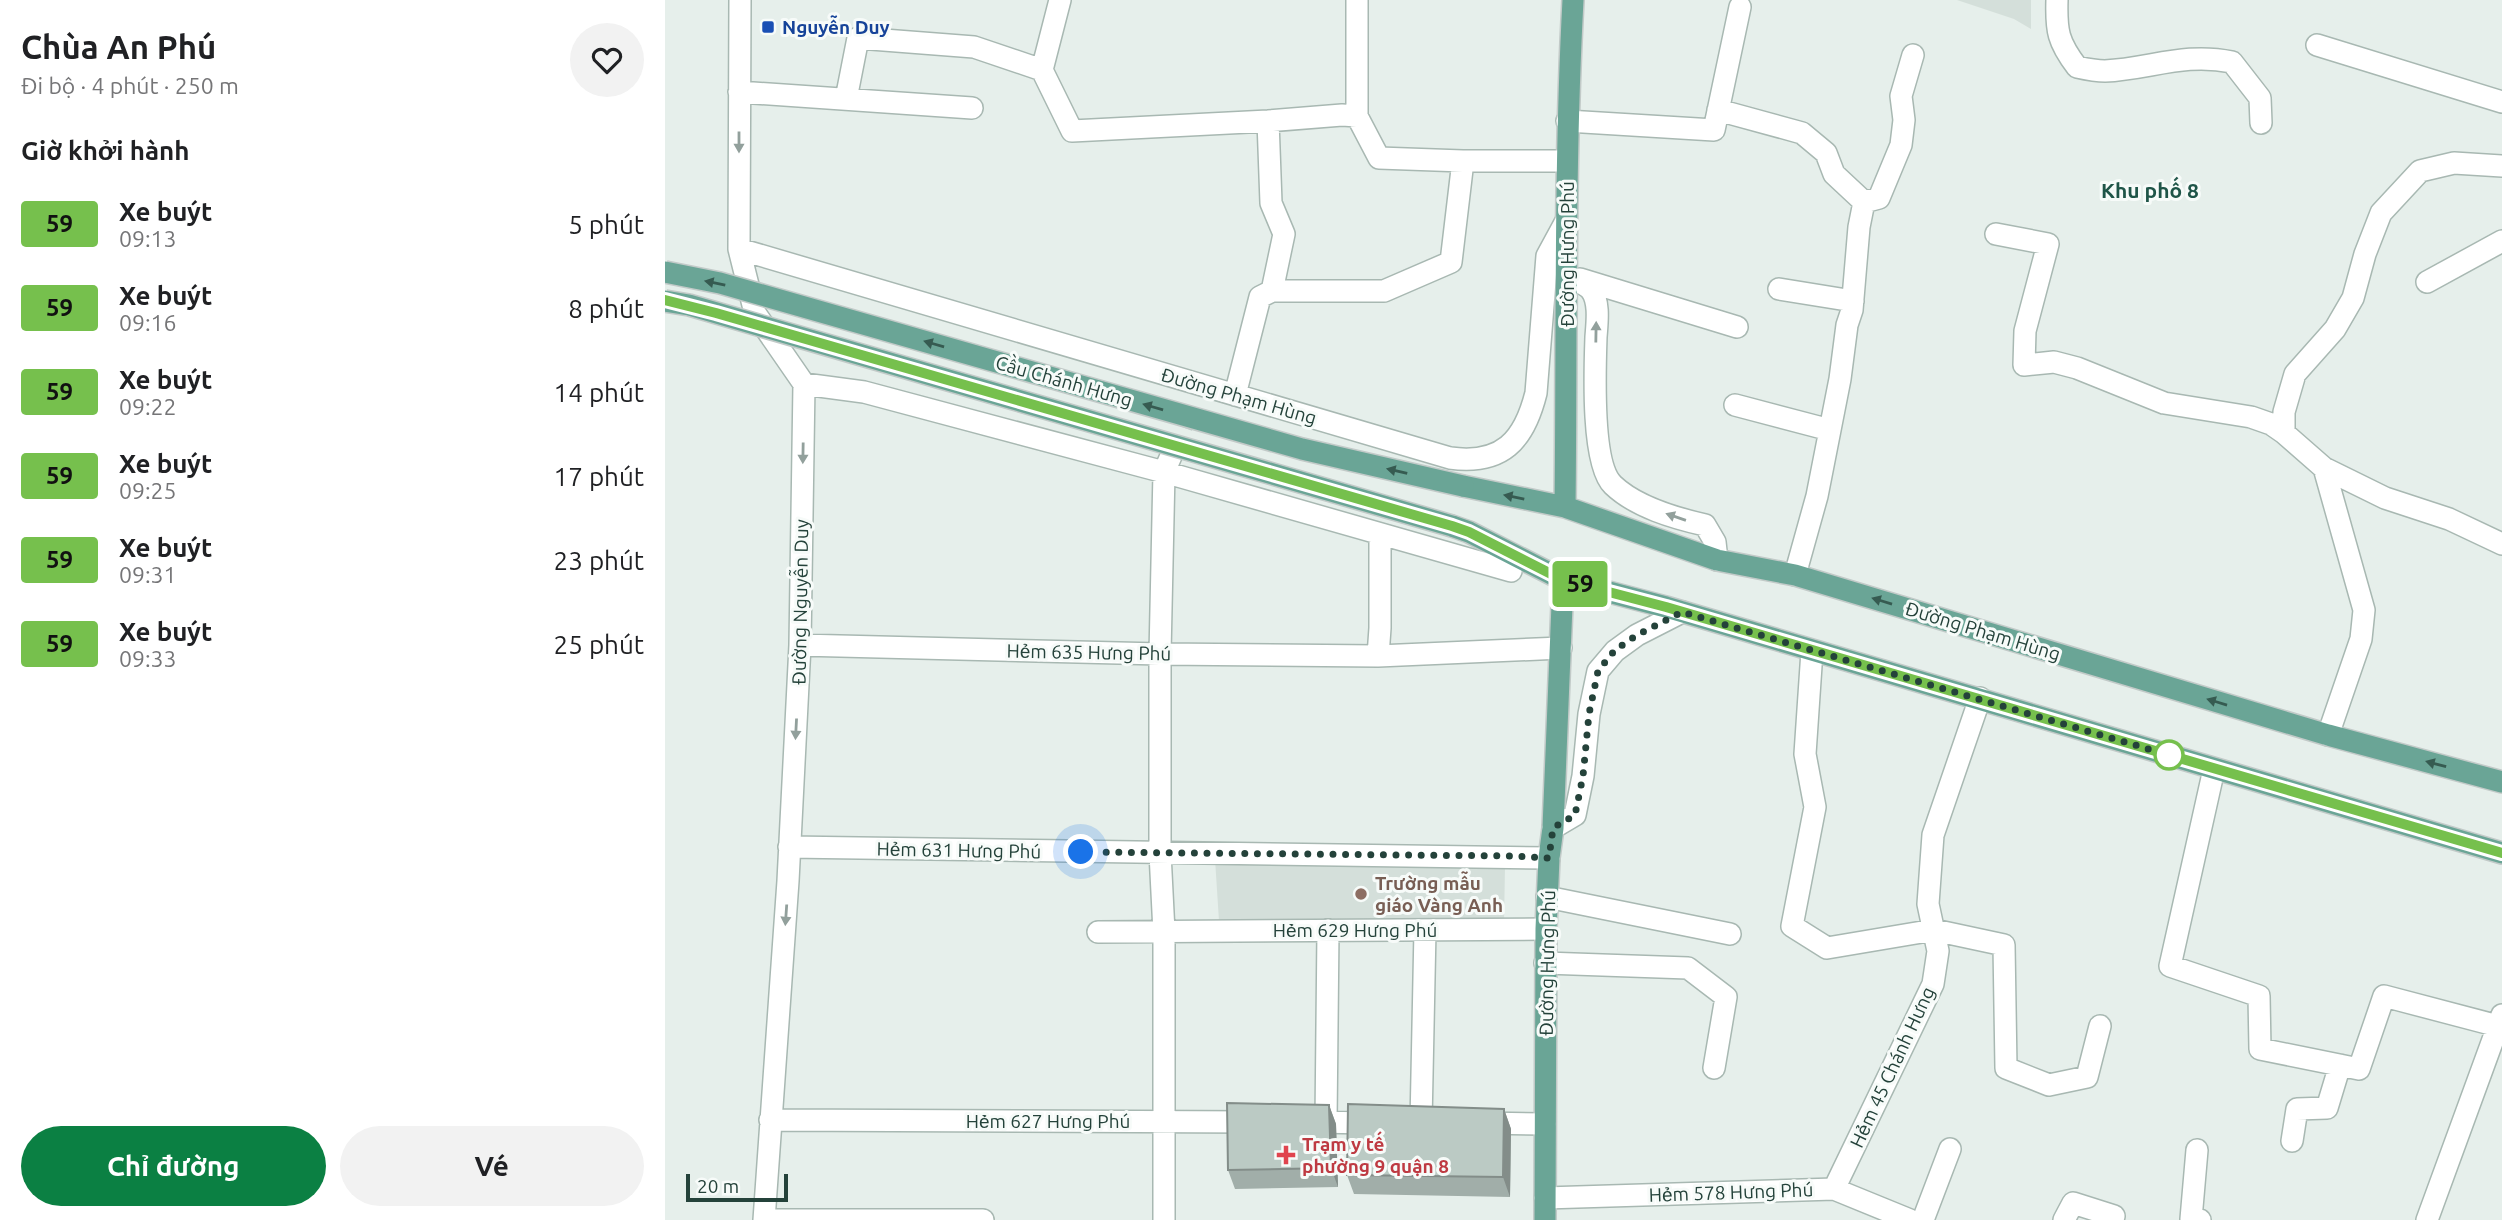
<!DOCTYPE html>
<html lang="vi">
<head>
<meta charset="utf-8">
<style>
	body { margin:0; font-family:Ubuntu,sans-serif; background:#f2f2f2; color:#202124; height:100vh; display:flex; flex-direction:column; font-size:26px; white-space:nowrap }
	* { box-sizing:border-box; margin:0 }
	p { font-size:23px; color:#757577 }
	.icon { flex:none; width:38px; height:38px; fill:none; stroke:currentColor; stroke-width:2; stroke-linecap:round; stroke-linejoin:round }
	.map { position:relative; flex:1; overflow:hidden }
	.details { display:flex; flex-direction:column; background:#fff; width:665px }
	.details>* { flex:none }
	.badge { padding:0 14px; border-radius:5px; font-size:24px; line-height:46px }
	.scale { position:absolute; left:21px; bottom:18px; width:102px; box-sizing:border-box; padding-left:7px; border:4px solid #24423a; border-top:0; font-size:19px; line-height:24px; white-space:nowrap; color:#24423a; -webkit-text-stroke:5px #f7fbf9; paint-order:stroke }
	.you { position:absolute; width:35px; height:35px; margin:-18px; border:5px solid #fff; border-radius:50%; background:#1a73e8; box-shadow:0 0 0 10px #1a73e833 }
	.map>.badge { position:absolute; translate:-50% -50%; box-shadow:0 0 0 4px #fff }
	h2 { padding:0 21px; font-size:26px; line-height:63px }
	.round { display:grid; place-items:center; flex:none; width:74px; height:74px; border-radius:37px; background:#f2f2f2 }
	.summary { display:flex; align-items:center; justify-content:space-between; height:119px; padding:0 21px }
	h1 { font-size:33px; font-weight:700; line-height:52px }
	.primary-button { display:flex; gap:14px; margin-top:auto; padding:14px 21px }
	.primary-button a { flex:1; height:80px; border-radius:42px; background:#0b8043; color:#fff; font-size:28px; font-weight:700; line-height:80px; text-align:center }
	.primary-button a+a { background:#f2f2f2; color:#202124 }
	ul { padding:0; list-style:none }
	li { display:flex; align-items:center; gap:21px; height:84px; padding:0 21px }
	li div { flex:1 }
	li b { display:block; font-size:26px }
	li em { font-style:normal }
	li .badge { min-width:77px; font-weight:700; text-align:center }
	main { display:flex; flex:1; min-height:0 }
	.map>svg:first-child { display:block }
</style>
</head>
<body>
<main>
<section class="details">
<div class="summary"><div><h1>Chùa An Phú</h1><p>Đi bộ · 4 phút · 250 m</p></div><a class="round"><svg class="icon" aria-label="heart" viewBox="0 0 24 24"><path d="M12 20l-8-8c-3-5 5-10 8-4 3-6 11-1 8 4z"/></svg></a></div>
<h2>Giờ khởi hành</h2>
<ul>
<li><span class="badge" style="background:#76c04d;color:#111">59</span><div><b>Xe buýt</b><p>09:13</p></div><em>5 phút</em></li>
<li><span class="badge" style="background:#76c04d;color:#111">59</span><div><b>Xe buýt</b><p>09:16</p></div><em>8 phút</em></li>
<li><span class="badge" style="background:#76c04d;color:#111">59</span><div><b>Xe buýt</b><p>09:22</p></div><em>14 phút</em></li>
<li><span class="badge" style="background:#76c04d;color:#111">59</span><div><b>Xe buýt</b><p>09:25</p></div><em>17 phút</em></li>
<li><span class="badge" style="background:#76c04d;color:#111">59</span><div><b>Xe buýt</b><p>09:31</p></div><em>23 phút</em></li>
<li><span class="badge" style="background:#76c04d;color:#111">59</span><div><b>Xe buýt</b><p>09:33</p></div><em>25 phút</em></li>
</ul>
<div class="primary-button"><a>Chỉ đường</a><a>Vé</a></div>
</section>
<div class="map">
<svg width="1837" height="1220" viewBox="0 0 1837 1220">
	<rect width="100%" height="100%" fill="#e6efeb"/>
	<path fill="#d4dfda" d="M1292,0H1366V29L1349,19Z
		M550,859L840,866L839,923L554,921Z"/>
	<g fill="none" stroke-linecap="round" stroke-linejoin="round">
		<path stroke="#bfccc8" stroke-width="21" stroke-dasharray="21 10" stroke-linecap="butt" d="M506,456L525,406"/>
		<g stroke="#a8b8b2" stroke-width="24">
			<path id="minor" d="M75,0L74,249L90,313L139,384L135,645L123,881L99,1220
				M692,0V116L714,158L798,161H901
				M1392,0C1391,31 1393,42 1412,67C1421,69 1431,71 1440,71C1485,69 1519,52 1567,62L1595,98L1596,123
				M1652,45L1837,102
				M377,70L395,0
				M74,92L307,108
				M181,99L193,38L309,47L377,70L407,131L603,121L677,115L692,116
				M1053,110L1137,133L1161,153L1169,174L1199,202L1194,227L1187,310L1182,325L1175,379L1152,496L1130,575
				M902,121L1049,130L1075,7
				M1199,202L1214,198L1236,145L1239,120L1236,96L1248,55
				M1331,234L1383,244L1360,331L1359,365L1389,362L1412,368L1499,403L1586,417L1606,424L1619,433L1659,468L1699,610L1696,639L1663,735
				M74,249L785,458C837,465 859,441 871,393L882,256L901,221
				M903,276C909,280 921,284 926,290C935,302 932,323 931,337C930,367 926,464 948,485C971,507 1009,518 1040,525L1050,542L1052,560
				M915,279L1072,327
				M1762,282L1837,241
				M1114,289L1188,301
				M607,291H719L786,262L798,161
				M139,384L199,392L499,472L846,571
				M570,395L595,297L607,291L619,234L606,203L603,121
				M1070,405L1165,430
				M1619,433V412L1630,374L1670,329L1688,298L1700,254L1716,213L1755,171L1789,163L1837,166
				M1659,468L1720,498L1784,519L1837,544
				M135,645L495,654L713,656L896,648
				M1147,651L1140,754L1150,807L1127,926L1162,948L1269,930L1339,945L1341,1068L1384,1085L1422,1077L1435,1026
				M713,656L715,628V535
				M1549,769L1505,966L1594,996L1595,1049L1694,1069L1719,996L1837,1027
				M888,828L910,815L918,776L924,714L933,671L950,651L972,635L1017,612
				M124,847L884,858
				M882,897L1065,934
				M433,932L881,929
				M880,963L1023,968L1061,997L1049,1068
				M105,1120L591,1122
				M644,1122L710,1123
				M661,1122L663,930
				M756,1123L760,930
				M816,1123L880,1124
				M1627,1141L1632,1109L1662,1108L1675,1065
				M1532,1150L1526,1219L1535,1220
				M1169,1189L1268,984L1273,951L1263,904L1268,835L1315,698
				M880,1198L1169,1189L1245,1220
				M99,1220H318
				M499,1220V932L495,853V654L499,472L506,456
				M1258,1220L1285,1149
				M1399,1220L1408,1203L1449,1216
				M1762,1220L1837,1015"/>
		</g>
		<g stroke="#c2cac8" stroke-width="24">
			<path id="major" d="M798,486L900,507L1052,560L1130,575L1663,735L1837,782
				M900,507C902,338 899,169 908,0
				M787,526L804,532L898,580L1001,607L1837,853
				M880,1220L881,929L884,858L888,828L898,580"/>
		</g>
		<use href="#minor" stroke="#fff" stroke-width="21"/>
		<use href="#major" stroke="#6aa596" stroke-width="21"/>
		<g stroke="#c2cac8" stroke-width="24" stroke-linecap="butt">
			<path id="major-bridge" d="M0,272L55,283L637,449L798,486
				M0,301L24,305L787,526"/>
		</g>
		<use href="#major-bridge" stroke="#6aa596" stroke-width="21"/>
	</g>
	<path fill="#a1aea9" d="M664,1105L671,1124L673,1187L570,1189L563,1170Z
		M839,1109L846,1129L845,1197L689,1194L682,1175Z"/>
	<path fill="#838d89" d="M664,1105L671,1124L673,1187L666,1168Z
		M839,1109L846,1129L845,1197L838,1177Z"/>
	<path fill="#bbcac4" stroke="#838d89" stroke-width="2" d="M562,1103L664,1105L666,1168L563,1170Z
		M683,1104L839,1109L838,1177L682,1175Z"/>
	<defs><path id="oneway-solid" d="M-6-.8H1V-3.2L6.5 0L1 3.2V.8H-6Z" transform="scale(1.75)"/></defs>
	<g fill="#92a09c">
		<use href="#oneway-solid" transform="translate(74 142) rotate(90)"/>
		<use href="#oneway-solid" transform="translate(931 332) rotate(-89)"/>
		<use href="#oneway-solid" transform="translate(138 453) rotate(91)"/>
		<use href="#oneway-solid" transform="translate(1011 517) rotate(-161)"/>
		<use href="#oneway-solid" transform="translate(131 729) rotate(93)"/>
		<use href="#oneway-solid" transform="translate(121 915) rotate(94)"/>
	</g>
	<g fill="#365b51">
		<use href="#oneway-solid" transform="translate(50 283) rotate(-168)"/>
		<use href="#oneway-solid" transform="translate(269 344) rotate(-164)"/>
		<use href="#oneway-solid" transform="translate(488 407) rotate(-164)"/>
		<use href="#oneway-solid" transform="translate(732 471) rotate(-167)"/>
		<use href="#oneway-solid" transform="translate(849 497) rotate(-168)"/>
		<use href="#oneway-solid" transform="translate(1217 601) rotate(-163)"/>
		<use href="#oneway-solid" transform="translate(1552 702) rotate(-163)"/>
		<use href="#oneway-solid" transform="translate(1771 764) rotate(-165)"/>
	</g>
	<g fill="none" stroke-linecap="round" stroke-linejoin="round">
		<g stroke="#fff" stroke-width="16">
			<path id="line" d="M0,300L51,313L787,526L804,532L898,580L1001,607L1837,853"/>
		</g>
		<use href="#line" stroke="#76c04d" stroke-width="10"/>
		<path stroke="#24423a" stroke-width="7" stroke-dasharray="0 12.6" d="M416,852L849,856L884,858L888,828L910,815L918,776L924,714L933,671L950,650L972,635L1017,612L1504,755"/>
	</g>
	<rect fill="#1a4fb4" stroke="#f7fbf9" stroke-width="2.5" x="96" y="20" width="14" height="14" rx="3.5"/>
	<circle fill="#fff" stroke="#76c04d" stroke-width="3.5" cx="1504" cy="755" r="14"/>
	<circle fill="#8d6e63" stroke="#f7fbf9" stroke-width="2.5" cx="696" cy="894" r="7"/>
	<path fill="#e0444e" stroke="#f7fbf9" stroke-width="2.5" d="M617.5 1144.5h7v7h7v7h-7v7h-7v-7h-7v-7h7z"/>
	<g text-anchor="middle" stroke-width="6" stroke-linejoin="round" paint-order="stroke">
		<g font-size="19" font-weight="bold" fill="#164399" stroke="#f7fbf9" text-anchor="start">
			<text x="117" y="34">Nguyễn Duy</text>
		</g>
		<g font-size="19" fill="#24423a" stroke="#f7fbf9">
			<text transform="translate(902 254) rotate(-90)" y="7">Đường Hưng Phú</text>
			<text transform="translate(399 381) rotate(16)" y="7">Cầu Chánh Hưng</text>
			<text transform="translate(574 396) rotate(16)" y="7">Đường Phạm Hùng</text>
			<text transform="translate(135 602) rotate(-89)" y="7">Đường Nguyễn Duy</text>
			<text transform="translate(1318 631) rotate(17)" y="7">Đường Phạm Hùng</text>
			<text transform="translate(424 652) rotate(1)" y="7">Hẻm 635 Hưng Phú</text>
			<text transform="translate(294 850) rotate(1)" y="7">Hẻm 631 Hưng Phú</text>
			<text x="690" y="937">Hẻm 629 Hưng Phú</text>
			<text transform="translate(882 963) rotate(-89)" y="7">Đường Hưng Phú</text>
			<text transform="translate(1227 1067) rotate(-65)" y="7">Hẻm 45 Chánh Hưng</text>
			<text x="383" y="1128">Hẻm 627 Hưng Phú</text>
			<text transform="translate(1066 1192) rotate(-2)" y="7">Hẻm 578 Hưng Phú</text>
		</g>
		<g font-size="19" font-weight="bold" fill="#785e54" stroke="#f7fbf9" text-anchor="start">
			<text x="710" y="890">Trường mẫu<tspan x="710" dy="22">giáo Vàng Anh</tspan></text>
		</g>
		<g font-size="19" font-weight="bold" fill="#be3a42" stroke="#f7fbf9" text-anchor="start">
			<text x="637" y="1151">Trạm y tế<tspan x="637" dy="22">phường 9 quận 8</tspan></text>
		</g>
		<g font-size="21" font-weight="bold" fill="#1f5548" stroke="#f7fbf9">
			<text x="1485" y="198">Khu phố 8</text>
		</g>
	</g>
</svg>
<div class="scale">20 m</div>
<div class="you" style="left:416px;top:852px"></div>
<b class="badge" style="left:915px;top:584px;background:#76c04d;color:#111">59</b>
</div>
</main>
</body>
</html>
